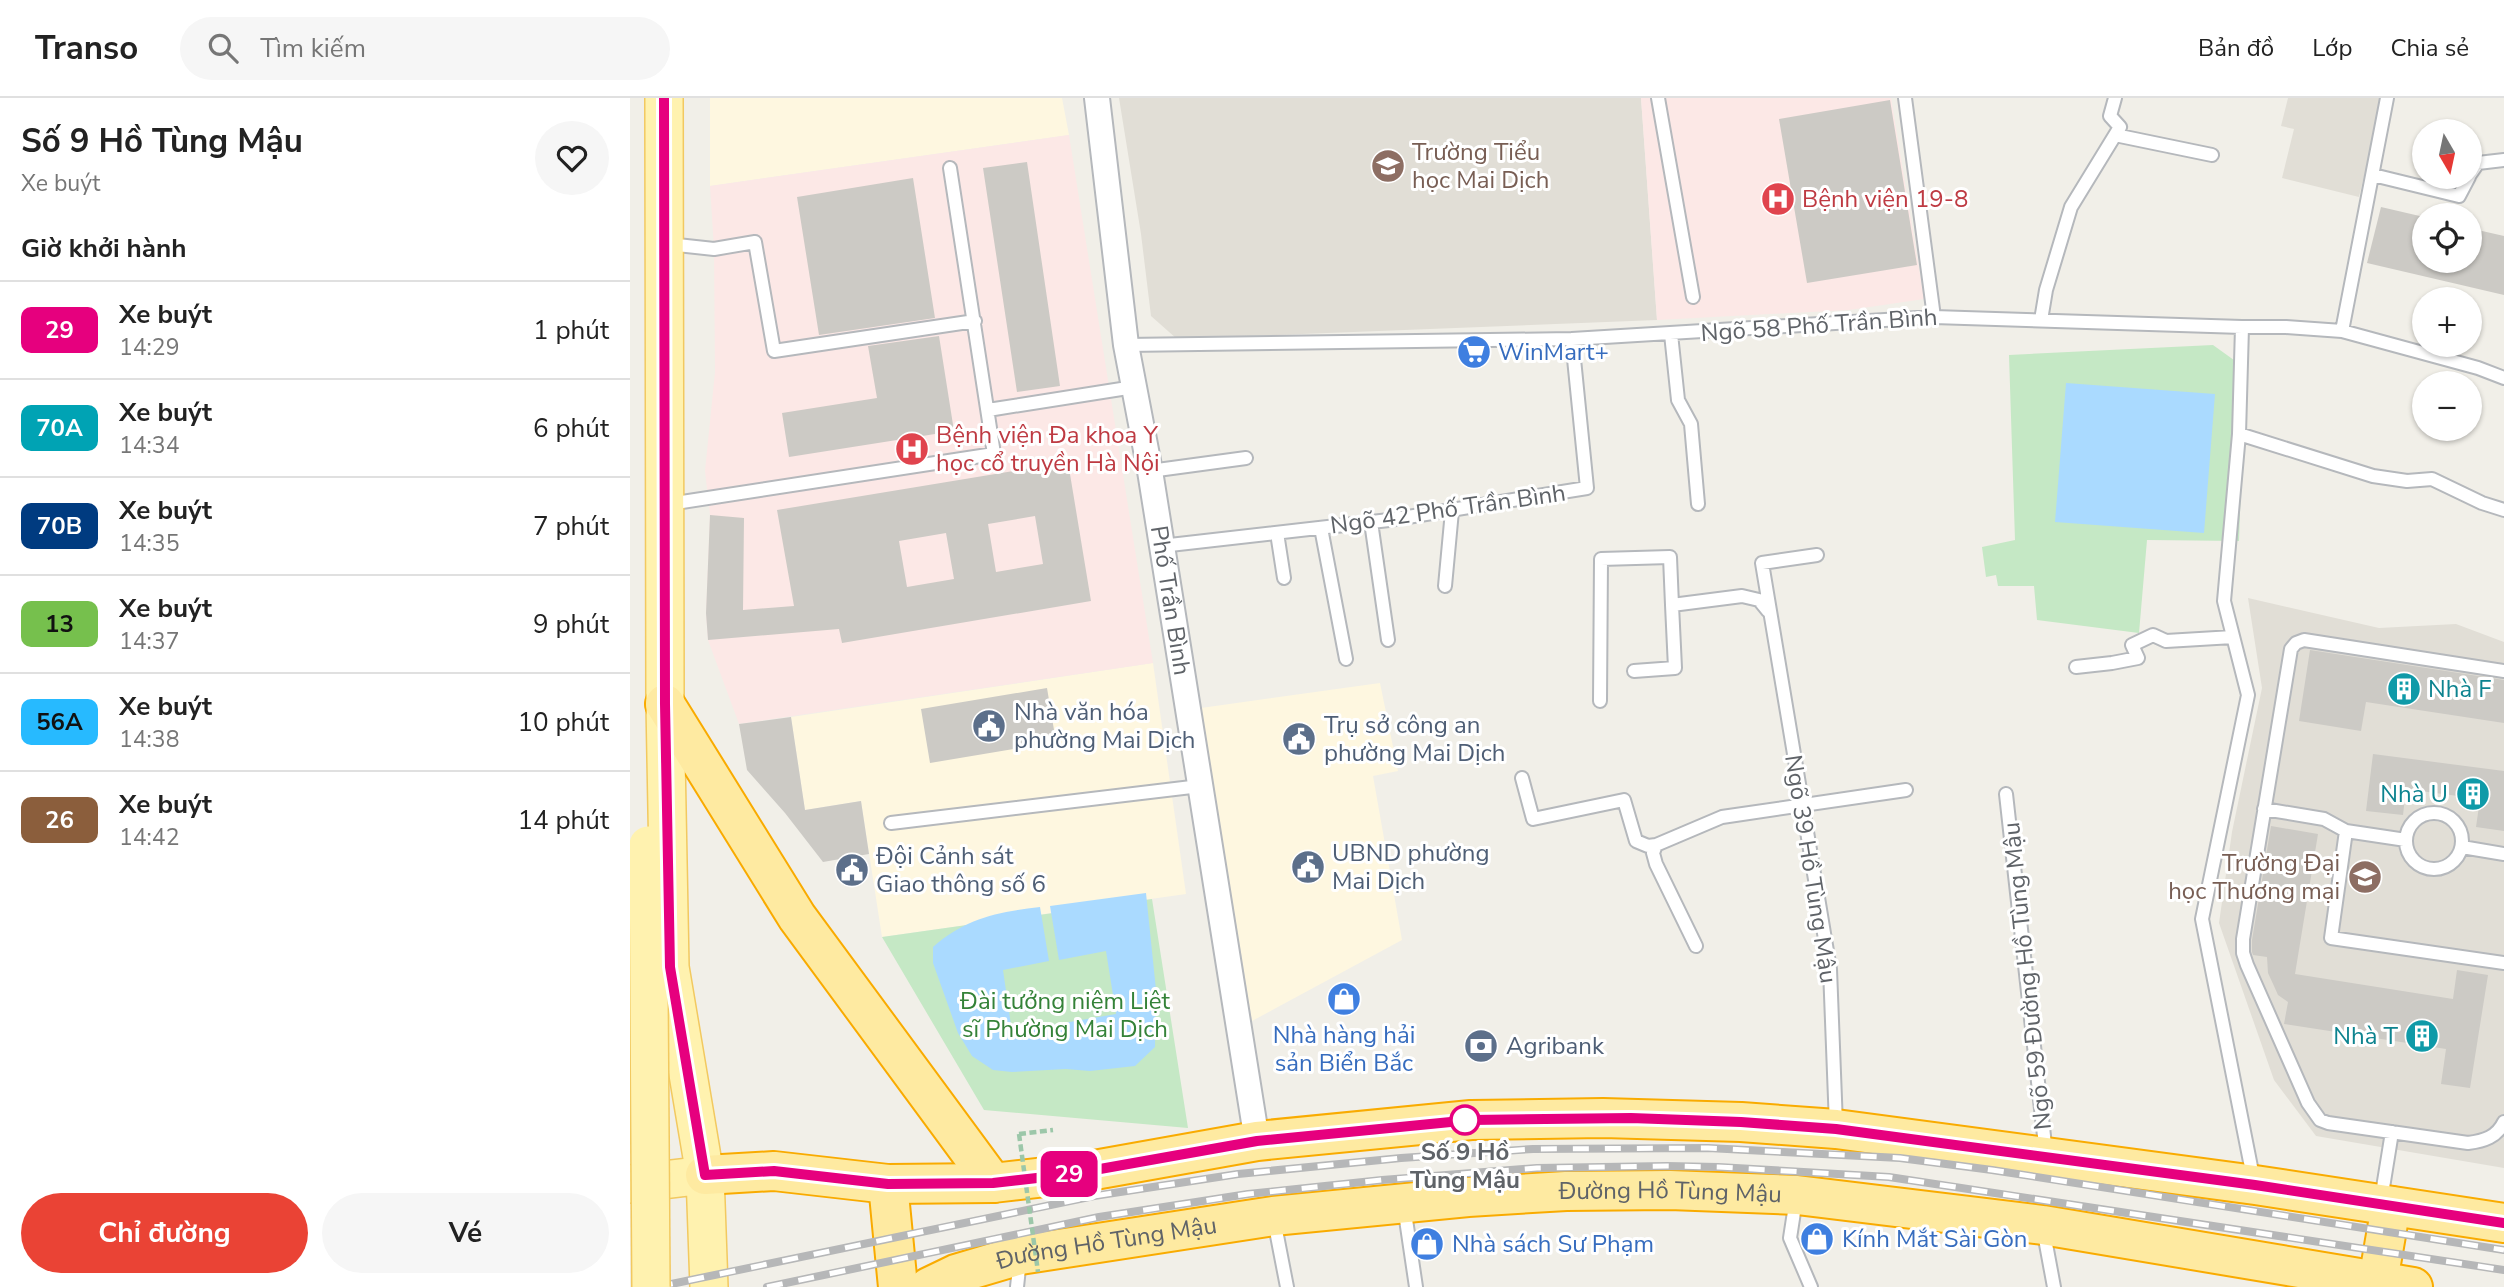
<!DOCTYPE html>
<html lang="vi">
<head>
<meta charset="utf-8">
<style>
	body { margin:0; font-family:"Nunito Sans",sans-serif; background:#f6f6f6; color:#222; height:100vh; display:flex; flex-direction:column; font-size:26px; white-space:nowrap }
	* { box-sizing:border-box; margin:0 }
	p { font-size:23px; color:#767676 }
	.icon { flex:none; width:38px; height:38px; fill:none; stroke:currentColor; stroke-width:2; stroke-linecap:round; stroke-linejoin:round }
	.map { position:relative; flex:1; overflow:hidden }
	.drawer { display:flex; flex-direction:column; background:#fff; width:630px }
	.drawer>* { flex:none }
	.badge { padding:0 14px; border-radius:10px; font-size:24px; line-height:46px }
	.needle { width:46px; rotate:171deg }
	.controls { position:absolute; left:1782px; top:21px; display:grid; gap:14px }
	.controls a { display:grid; place-items:center; width:70px; height:70px; border-radius:50%; background:#fff; box-shadow:0 2px 5px #0004; font-size:35px }
	.map>.badge { position:absolute; translate:-50% -50%; box-shadow:0 0 0 4px #fff }
	h2 { padding:0 21px; font-size:26px; line-height:63px }
	.round { display:grid; place-items:center; flex:none; width:74px; height:74px; border-radius:37px; background:#f6f6f6 }
	.overview { display:flex; align-items:center; justify-content:space-between; height:119px; padding:0 21px }
	h1 { font-size:33px; font-weight:700; line-height:52px }
	.cta { display:flex; gap:14px; margin-top:auto; padding:14px 21px }
	.cta a { flex:1; height:80px; border-radius:42px; background:#ea4335; color:#fff; font-size:28px; font-weight:700; line-height:80px; text-align:center }
	.cta a+a { background:#f6f6f6; color:#222 }
	ul { padding:0; list-style:none }
	li { display:flex; align-items:center; gap:21px; height:98px; padding:0 21px; border-top:2px solid #e0e0e0 }
	li div { flex:1 }
	li b { display:block; font-size:26px }
	li em { font-style:normal }
	li .badge { min-width:77px; font-weight:700; text-align:center }
	header { display:flex; align-items:center; gap:42px; box-sizing:border-box; height:98px; padding:0 35px; background:#fff; border-bottom:2px solid #e0e0e0 }
	header strong { font-size:33px }
	nav { display:flex; gap:38px; margin-inline-start:auto; font-size:24px }
	.search { width:490px; height:63px; background:#f6f6f6; display:flex; align-items:center; gap:18px; box-sizing:border-box; padding:0 24px; border-radius:38px; color:#767676; font-size:26px }
	main { display:flex; flex:1; min-height:0 }
	.map>svg:first-child { display:block }
</style>
</head>
<body>
<header>
<strong>Transo</strong>
<div class="search"><svg class="icon" aria-label="search" viewBox="0 0 24 24"><circle cx="10" cy="10" r="6"/><path d="M15 15l6 6"/></svg>Tìm kiếm</div>
<nav><a>Bản đồ</a><a>Lớp</a><a>Chia sẻ</a></nav>
</header>
<main>
<section class="drawer">
<div class="overview"><div><h1>Số 9 Hồ Tùng Mậu</h1><p>Xe buýt</p></div><a class="round"><svg class="icon" aria-label="heart" viewBox="0 0 24 24"><path d="M12 20l-8-8c-3-5 5-10 8-4 3-6 11-1 8 4z"/></svg></a></div>
<h2>Giờ khởi hành</h2>
<ul>
<li><span class="badge" style="background:#e6007e;color:#fff">29</span><div><b>Xe buýt</b><p>14:29</p></div><em>1 phút</em></li>
<li><span class="badge" style="background:#00a3b4;color:#fff">70A</span><div><b>Xe buýt</b><p>14:34</p></div><em>6 phút</em></li>
<li><span class="badge" style="background:#003b80;color:#fff">70B</span><div><b>Xe buýt</b><p>14:35</p></div><em>7 phút</em></li>
<li><span class="badge" style="background:#76c04d;color:#111">13</span><div><b>Xe buýt</b><p>14:37</p></div><em>9 phút</em></li>
<li><span class="badge" style="background:#27baff;color:#111">56A</span><div><b>Xe buýt</b><p>14:38</p></div><em>10 phút</em></li>
<li><span class="badge" style="background:#8b5e3c;color:#fff">26</span><div><b>Xe buýt</b><p>14:42</p></div><em>14 phút</em></li>
</ul>
<div class="cta"><a>Chỉ đường</a><a>Vé</a></div>
</section>
<div class="map">
<svg width="1874" height="1189" viewBox="0 0 1874 1189">
	<rect width="100%" height="100%" fill="#f1efe8"/>
	<path fill="#fef7e0" d="M80,0H432L439,37L80,88Z
		M523,565L556,796L252,839L231,703L175,712L161,619Z
		M750,585L768,673L743,678L772,842L622,923L571,610Z"/>
	<path fill="#e1ded6" d="M489,0H1011L1027,222L547,241L521,218L511,136Z
		M1658,0H1753L1729,99L1652,80L1664,31L1651,28Z
		M1618,500L1749,530L1826,526L1874,544V1070L1686,1038L1644,982L1589,825L1602,734L1632,590Z"/>
	<path fill="#fce8e6" d="M1011,0H1261L1294,201L1219,212L1027,222Z
		M439,37L523,565L109,626L78,542L76,515L80,417L75,373L85,274L84,151L80,88Z"/>
	<path fill="#c5e8c5" d="M1583,247L1615,270L1609,443L1517,442L1509,535L1407,522L1404,488H1368L1366,477L1356,479L1352,449L1385,442L1379,257Z
		M522,801L558,1030L354,1012L252,839Z"/>
	<path fill="#aadaff" d="M1436,285L1585,296L1574,435L1425,424Z
		M516,795L526,892L525,949L505,968L460,973L436,971L382,974L363,972L342,958L328,935L303,865V849C336,820 367,814 410,809L419,863L373,872L382,934L486,916L476,853L429,862L420,808Z"/>
	<path fill="#cccac5" fill-rule="evenodd" d="M1260,2L1287,167L1177,185L1149,21Z
		M397,64L430,288L387,294L353,70Z
		M283,80L305,220L189,237L167,99Z
		M1751,109L1794,119V163H1839V130L1874,138V197L1737,165Z
		M309,238L324,333L159,359L152,315L247,300L238,248Z
		M438,364L461,503L212,545L209,531L78,542L76,515L80,417L114,420L113,512L164,508L147,412ZM405,418L413,466L366,474L358,426ZM316,435L324,481L277,489L269,443Z
		M1680,552L1874,582V625L1736,604L1731,633L1669,623Z
		M417,590L426,644L300,665L291,611Z
		M161,619L175,712L231,703L239,756L193,764L155,715L117,672L109,626Z
		M1743,656L1874,673V733L1846,729L1850,701L1776,691L1773,717L1736,713Z
		M1641,728L1688,736L1665,876L1823,901L1827,872L1858,877L1840,990L1811,986L1816,951L1654,926L1658,904L1648,897L1644,888L1638,875L1637,859L1623,857L1622,854V842Z"/>
	<g fill="none" stroke-linecap="round" stroke-linejoin="round">
		<g stroke="#b5b8bc" stroke-width="16">
			<path id="service" d="M1028,0L1063,199
				M1275,0L1304,219
				M1485,37L1582,57
				M1743,77L1829,98L1839,79
				M1839,78L1848,65L1874,62
				M38,146L84,151L125,144L144,253L345,223
				M1411,222L1416,192L1441,109L1490,29L1480,18L1485,0
				M1612,229L1609,336L1594,503L1618,597L1572,821L1624,1084
				M1712,233L1757,0
				M1041,236L1048,302L1061,326L1068,406
				M496,247L942,241L1304,219L1612,229H1656L1712,233L1848,270L1874,280
				M358,312L504,289
				M1609,336L1743,378L1777,383L1802,381L1852,405L1874,412
				M520,373L616,360
				M39,406L364,356L320,70
				M741,424L758,542
				M691,430L716,561
				M647,435L654,480
				M531,448L759,422L957,390L942,241
				M1187,457L1132,465L1200,871L1206,1027
				M815,488L822,413
				M1446,569L1482,565L1508,560L1502,547L1523,537L1536,543L1603,539
				M1004,573L1045,570L1042,507L1112,498L1129,502L1138,513
				M1874,573L1674,542L1666,545L1661,551L1613,841V855L1617,867L1678,1005L1690,1022L1698,1025L1838,1045C1854,1043 1867,1039 1874,1024
				M970,603L971,461L1040,459L1042,507
				M892,680L903,721L994,702L1006,743L1018,748L1026,747
				M1376,696L1416,1056
				M1634,711L1694,721L1716,733L1776,742
				M1776 743a28 28 0 1 1 56 0a28 28 0 1 1-56 0Z
				M261,725L570,688
				M1716,733L1701,840L1874,865
				M1832,749L1874,756
				M1066,848L1026,766L1023,755L1026,747L1092,719L1276,692
				M1166,1101L1160,1140L1181,1189
				M1751,1102L1762,1034
				M774,1108L786,1189
				M644,1122L657,1189
				M1413,1130L1424,1189
				M387,1189L390,1161"/>
		</g>
		<g stroke="#b5b8bc" stroke-width="28">
			<g id="minor">
				<path id="s1" d="M467,0L496,247L520,373L627,1043"/>
			</g>
		</g>
		<g stroke="#f2c960" stroke-width="40">
			<path id="primary" d="M34,0L35,606L40,869L75,1077L79,1189
				M0,1086L75,1077"/>
		</g>
		<g stroke="#f9ab00" stroke-width="42">
			<g id="trunk">
				<path d="M35,606L167,819L363,1085"/>
				<path d="M75,1077L144,1073L258,1086L363,1085L442,1076L627,1043L841,1022L973,1020L1111,1024L1206,1031L1625,1087L1874,1125"/>
				<path d="M258,1086L268,1189"/>
				<path d="M1748,1183L1761,1108"/>
				<path id="s2" d="M299,1189L326,1176L390,1157L643,1118L838,1099L936,1093L1040,1092L1167,1097L1413,1127L1783,1189"/>
			</g>
		</g>
		<path stroke="#9cc7a9" stroke-width="4.5" stroke-dasharray="7 3.5" stroke-linecap="butt" d="M389,1036L423,1032"/>
		<use href="#service" stroke="#fff" stroke-width="12"/>
		<use href="#minor" stroke="#fff" stroke-width="24"/>
		<use href="#primary" stroke="#fff2af" stroke-width="37"/>
		<use href="#trunk" stroke="#feeaa1" stroke-width="38"/>
		<g stroke="#b6b7b8" stroke-width="8">
			<path id="rail" d="M27,1189L464,1098L608,1076L771,1060L903,1051L1078,1050L1270,1060L1362,1072L1874,1152
				M137,1189L469,1119L618,1096L752,1082L907,1070L1037,1068L1088,1069L1259,1079L1874,1172"/>
		</g>
		<use href="#rail" stroke="#fff" stroke-width="5" stroke-dasharray="16" stroke-linecap="butt"/>
		<g stroke="#f2c960" stroke-width="40" stroke-linecap="butt">
			<path id="primary-bridge" d="M18,747L21,1189"/>
		</g>
		<path stroke="#9cc7a9" stroke-width="4.5" stroke-dasharray="7 3.5" stroke-linecap="butt" d="M389,1036L408,1174"/>
		<use href="#primary-bridge" stroke="#fff2af" stroke-width="37"/>
	</g>
	<g fill="none" stroke-linecap="round" stroke-linejoin="round">
		<g stroke="#fff" stroke-width="16">
			<path id="line" d="M34,0L35,606L40,869L75,1077L144,1073L258,1086L363,1085L442,1076L627,1043L841,1022L1001,1020L1111,1024L1206,1031L1625,1087L1874,1125"/>
		</g>
		<use href="#line" stroke="#e6007e" stroke-width="10"/>
	</g>
	<defs>
		<g id="school-disc" transform="scale(1.75)"><circle r="9.5" fill="#8d6e63" stroke="#fff"/><path d="M0-5L7-2L0 1L-7-2ZM-4 1L0 2.5L4 1V4Q0 6-4 4Z" fill="#fff"/></g>
		<g id="hospital-disc" transform="scale(1.75)"><circle r="9.5" fill="#e0444e" stroke="#fff"/><path d="M-5-5h3v3.5h4V-5h3V5h-3V1.5h-4V5h-3Z" fill="#fff"/></g>
		<g id="supermarket-disc" transform="scale(1.75)"><circle r="9.5" fill="#3f7fe0" stroke="#fff"/><path d="M-6-5.5h2.5l.6 2H6L4.5 2H-2.5L-4.4-4H-6ZM-1.5 3.2a1.3 1.3 0 1 0 .1 0ZM3 3.2a1.3 1.3 0 1 0 .1 0Z" fill="#fff"/></g>
		<g id="building-disc" transform="scale(1.75)"><circle r="9.5" fill="#0f9aa8" stroke="#fff"/><path d="M-4-6H4V6H1V3H-1V6H-4ZM-2.5-4.3h1.7v1.8h-1.7ZM.8-4.3h1.7v1.8H.8ZM-2.5-1h1.7V.8h-1.7ZM.8-1h1.7V.8H.8Z" fill="#fff"/></g>
		<g id="civic-disc" transform="scale(1.75)"><circle r="9.5" fill="#5c6f8a" stroke="#fff"/><path d="M-.6-6.5H3V-4.5H.6V-3L4-1V1h2V6H-6V1h2V-1L-.6-3ZM-1.2 2.5V6h2.4V2.5Z" fill="#fff"/></g>
		<g id="university-disc" transform="scale(1.75)"><circle r="9.5" fill="#8d6e63" stroke="#fff"/><path d="M0-5L7-2L0 1L-7-2ZM-4 1L0 2.5L4 1V4Q0 6-4 4Z" fill="#fff"/></g>
		<g id="shop-disc" transform="scale(1.75)"><circle r="9.5" fill="#3f7fe0" stroke="#fff"/><path d="M-5-2.5h2.3a2.7 3.5 0 0 1 5.4 0H5L5.5 6h-11ZM-1.5-2.5h3a1.5 2.3 0 0 0-3 0Z" fill="#fff"/></g>
		<g id="bank-disc" transform="scale(1.75)"><circle r="9.5" fill="#5c6f8a" stroke="#fff"/><path d="M-6-4H6V4H-6ZM0-2.3a2.3 2.3 0 1 0 0 4.6a2.3 2.3 0 1 0 0-4.6Z" fill="#fff"/></g>
	</defs>
	<g fill-rule="evenodd">
		<use href="#school-disc" x="758" y="68"/>
		<use href="#hospital-disc" x="1148" y="101"/>
		<use href="#supermarket-disc" x="844" y="254"/>
		<use href="#hospital-disc" x="282" y="351"/>
		<use href="#building-disc" x="1774" y="591"/>
		<use href="#civic-disc" x="359" y="628"/>
		<use href="#civic-disc" x="669" y="641"/>
		<use href="#building-disc" x="1843" y="696"/>
		<use href="#civic-disc" x="678" y="769"/>
		<use href="#civic-disc" x="222" y="772"/>
		<use href="#university-disc" x="1735" y="779"/>
		<use href="#shop-disc" x="714" y="901"/>
		<use href="#building-disc" x="1792" y="938"/>
		<use href="#bank-disc" x="851" y="948"/>
		<use href="#shop-disc" x="1187" y="1141"/>
		<use href="#shop-disc" x="797" y="1146"/>
	</g>
	<circle fill="#fff" stroke="#e6007e" stroke-width="3.5" cx="835" cy="1022" r="14"/>
	<g text-anchor="middle" stroke-width="6" stroke-linejoin="round" paint-order="stroke">
		<g font-size="24" fill="#785e54" stroke="#fff" text-anchor="start">
			<text x="782" y="62">Trường Tiểu<tspan x="782" dy="28">học Mai Dịch</tspan></text>
			<text x="1710" y="773" text-anchor="end">Trường Đại<tspan x="1710" dy="28">học Thương mại</tspan></text>
		</g>
		<g font-size="24" fill="#be3a42" stroke="#fff" text-anchor="start">
			<text x="1172" y="109">Bệnh viện 19-8</text>
			<text x="306" y="345">Bệnh viện Đa khoa Y<tspan x="306" dy="28">học cổ truyền Hà Nội</tspan></text>
		</g>
		<g font-size="24" fill="#5f6368" stroke="#fff">
			<text transform="translate(1189 227) rotate(-4)" y="8">Ngõ 58 Phố Trần Bình</text>
			<text transform="translate(818 411) rotate(-8)" y="8">Ngõ 42 Phố Trần Bình</text>
			<text dy="8" stroke="none"><textPath href="#s1" startOffset="508">Phố Trần Bình</textPath></text>
			<text transform="translate(1181 771) rotate(81)" y="8">Ngõ 39 Hồ Tùng Mậu</text>
			<text transform="translate(1397 878) rotate(-96)" y="8">Ngõ 59 Đường Hồ Tùng Mậu</text>
			<text dy="8" stroke="none"><textPath href="#s2" startOffset="751">Đường Hồ Tùng Mậu</textPath></text>
			<text dy="8" stroke="none"><textPath href="#s2" startOffset="184">Đường Hồ Tùng Mậu</textPath></text>
		</g>
		<g font-size="24" fill="#366cbe" stroke="#fff" text-anchor="start">
			<text x="868" y="262">WinMart+</text>
			<text x="714" y="945" text-anchor="middle">Nhà hàng hải<tspan x="714" dy="28">sản Biển Bắc</tspan></text>
			<text x="1212" y="1149">Kính Mắt Sài Gòn</text>
			<text x="822" y="1154">Nhà sách Sư Phạm</text>
		</g>
		<g font-size="24" fill="#0d838f" stroke="#fff" text-anchor="end">
			<text x="1798" y="599" text-anchor="start">Nhà F</text>
			<text x="1818" y="704">Nhà U</text>
			<text x="1768" y="946">Nhà T</text>
		</g>
		<g font-size="24" fill="#4e5e75" stroke="#fff" text-anchor="start">
			<text x="384" y="622">Nhà văn hóa<tspan x="384" dy="28">phường Mai Dịch</tspan></text>
			<text x="694" y="635">Trụ sở công an<tspan x="694" dy="28">phường Mai Dịch</tspan></text>
			<text x="702" y="763">UBND phường<tspan x="702" dy="28">Mai Dịch</tspan></text>
			<text x="246" y="766">Đội Cảnh sát<tspan x="246" dy="28">Giao thông số 6</tspan></text>
			<text x="876" y="956">Agribank</text>
		</g>
		<g font-size="24" fill="#348238" stroke="#fff">
			<text x="435" y="911">Đài tưởng niệm Liệt<tspan x="435" dy="28">sĩ Phường Mai Dịch</tspan></text>
		</g>
		<g font-size="24" font-weight="bold" fill="#5f6368" stroke="#fff">
			<text x="835" y="1062">Số 9 Hồ<tspan x="835" dy="28">Tùng Mậu</tspan></text>
		</g>
	</g>
</svg>
<div class="controls">
<a><svg class="needle" viewBox="-14 -14 28 28"><path d="M0-13l5 13h-10z" fill="#e53935"/><path d="M0 13l5-13h-10z" fill="#767676"/></svg></a>
<a><svg class="icon" aria-label="locate" viewBox="0 0 24 24"><circle cx="12" cy="12" r="6"/><path d="M12 2v4M12 18v4M2 12h4M18 12h4"/></svg></a>
<a>+</a>
<a>−</a>
</div>
<b class="badge" style="left:439px;top:1076px;background:#e6007e;color:#fff">29</b>
</div>
</main>
</body>
</html>
